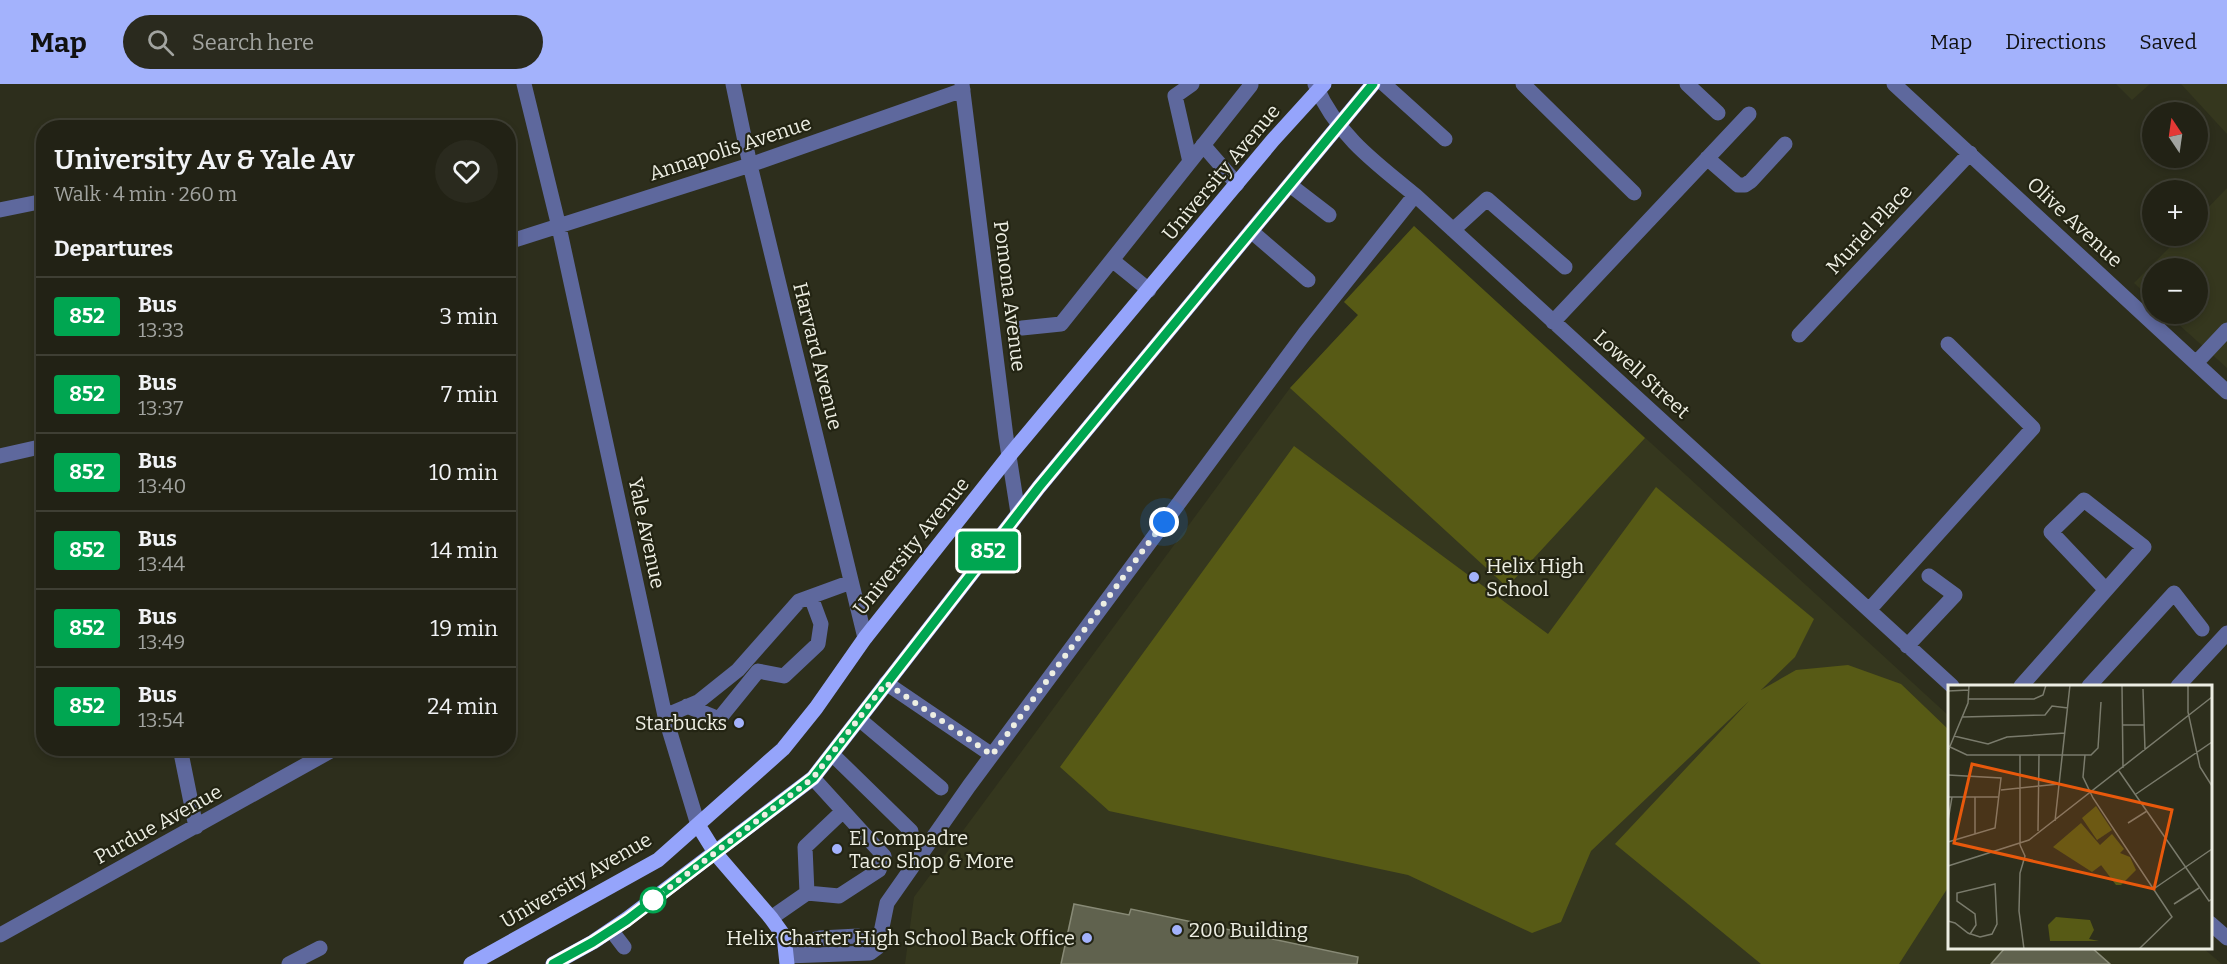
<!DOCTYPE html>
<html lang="en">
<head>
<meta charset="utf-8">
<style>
	body { margin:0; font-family:Bitter,serif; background:#2a2a1e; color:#f1f3f6; height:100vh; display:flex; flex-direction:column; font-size:22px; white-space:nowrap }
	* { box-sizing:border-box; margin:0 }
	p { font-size:20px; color:#a2a4a0 }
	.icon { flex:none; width:33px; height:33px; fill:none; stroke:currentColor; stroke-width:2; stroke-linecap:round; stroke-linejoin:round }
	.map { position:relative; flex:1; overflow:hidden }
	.sheet { position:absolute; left:36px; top:36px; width:480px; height:636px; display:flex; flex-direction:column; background:#222215; border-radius:24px; box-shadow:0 3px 9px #0003,0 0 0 2px #3f3f34 }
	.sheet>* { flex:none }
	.badge { padding:0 12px; border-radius:4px; font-size:21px; line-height:39px }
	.needle { width:39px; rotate:347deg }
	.buttons { position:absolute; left:2142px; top:18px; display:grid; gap:12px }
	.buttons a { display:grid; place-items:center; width:66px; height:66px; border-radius:50%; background:#222215; box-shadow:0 3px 9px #0003,0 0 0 2px #3f3f34; font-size:30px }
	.you { position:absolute; width:30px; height:30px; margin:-15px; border:4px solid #fff; border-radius:50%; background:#1a73e8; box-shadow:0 0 0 9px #1a73e833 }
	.map>.badge { position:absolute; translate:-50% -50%; box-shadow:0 0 0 3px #fff }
	h2 { padding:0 18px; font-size:22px; line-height:54px }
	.round { display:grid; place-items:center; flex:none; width:63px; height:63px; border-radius:32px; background:#2a2a1e }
	.overview { display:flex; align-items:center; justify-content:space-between; height:102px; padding:0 18px }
	h1 { font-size:28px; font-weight:600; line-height:45px }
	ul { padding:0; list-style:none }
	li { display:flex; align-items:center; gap:18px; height:78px; padding:0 18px; border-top:2px solid #3f3f34 }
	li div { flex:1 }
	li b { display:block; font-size:22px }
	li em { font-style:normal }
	li .badge { min-width:66px; font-weight:700; text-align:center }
	header { display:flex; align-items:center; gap:36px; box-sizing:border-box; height:84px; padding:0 30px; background:#a3b2fc; color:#111 }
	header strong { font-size:28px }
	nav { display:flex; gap:33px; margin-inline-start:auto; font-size:21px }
	.search { width:420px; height:54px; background:#2a2a1e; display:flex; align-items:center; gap:15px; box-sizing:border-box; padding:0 21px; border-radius:33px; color:#a2a4a0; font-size:22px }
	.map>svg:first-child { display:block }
</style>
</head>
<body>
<header>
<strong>Map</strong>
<div class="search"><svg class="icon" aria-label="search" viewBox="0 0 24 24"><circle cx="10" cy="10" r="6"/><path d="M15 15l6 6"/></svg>Search here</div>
<nav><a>Map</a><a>Directions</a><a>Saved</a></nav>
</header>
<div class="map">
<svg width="2227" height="880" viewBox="0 0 2227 880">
	<rect width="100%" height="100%" fill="#2d2e1c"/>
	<path fill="#35371e" d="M2116,0H2150L2132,16Z
		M2181,0H2227V50Z
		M2227,104V284L2167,230H2198V184H2152V216L2134,199L2181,152H2198V134Z
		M1414,142L1949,632L1950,864H2203L2222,880H905L914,813L1290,304L1358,231L1344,218Z"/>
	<path fill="#575a15" d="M1414,142L1645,354L1507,503L1290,304L1358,231L1344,218Z
		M1294,362L1548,550L1656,403L1814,535L1795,573L1761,606L1796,586L1848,581L1901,600L1949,646V802L1899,880H1761L1615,760L1749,617L1591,767L1561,838L1532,849L1408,791L1109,727L1060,683Z"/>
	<path fill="#60624e" stroke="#888a76" stroke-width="1.5" d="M1074,820L1129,831L1131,825L1358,873L1357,880H1061Z
		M2005,864H2092L2110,880H1991Z"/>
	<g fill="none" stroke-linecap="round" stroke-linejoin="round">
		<path stroke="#5e689d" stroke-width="15" d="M524,0L559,143L665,632L698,741
			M733,0L750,81L865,554
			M962,0L1006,353L1018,429
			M1315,0C1336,50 1374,78 1415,111L1952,602
			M1384,0L1445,55
			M1523,0L1634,109
			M1687,0L1718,29
			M1894,0L2227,308
			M1203,61L1237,100
			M1707,74L1738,101H1745L1751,97L1785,60
			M1190,78L1175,12L1192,0
			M1290,101L1329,131
			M0,126L44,117
			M1453,146L1487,115L1565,183
			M1251,147L1308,196
			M508,158L750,81L963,6
			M1112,176L1251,1L1250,0
			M1553,238L1749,30
			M1022,244L1061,240L1112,176L1149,206
			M1799,251L1970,69
			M2196,279L2227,246
			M0,372L44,362
			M1869,526L2033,344L1948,260
			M1907,562L1955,511L1929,492
			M886,599L992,671
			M2021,602L2144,463L2084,416L2051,448L2106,506
			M2089,602L2174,509L2202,545
			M2178,602L2227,549
			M687,622L719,635L758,587L784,592L818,560L821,540L811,513
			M665,632L698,618L738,586L799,517L851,498
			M859,635L941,704
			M180,664L196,743
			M832,670L911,747
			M807,809L805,763L843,727
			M771,834L807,809L839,812L879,786L884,772L813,694
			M2210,839L2227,854
			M611,846L624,863
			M0,851L336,664
			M787,863L820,854L858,852L878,863
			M787,872L870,869L878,863L887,819L969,702L1305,249L1415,111
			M289,880L320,864"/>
		<path stroke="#95a4fb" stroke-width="15" d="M698,741L716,770L771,834L784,852L787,880
			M471,880L658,776L783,665L816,624L865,554L1009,372L1273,56L1324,0
			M553,880L593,858L627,835L813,694L1039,403L1373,0"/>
	</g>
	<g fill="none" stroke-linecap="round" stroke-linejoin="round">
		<g stroke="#fff" stroke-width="14">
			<path id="line" d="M553,880L593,858L627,836L813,694L1039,403L1373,0"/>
		</g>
		<use href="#line" stroke="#00a651" stroke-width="9"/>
		<path stroke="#edeee3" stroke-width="6" stroke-dasharray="0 10.8" d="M653,816L813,694L886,599L992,671L1164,438"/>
	</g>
	<g fill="#a3b2fc" stroke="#232413" stroke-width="2">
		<circle cx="1474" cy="493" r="6"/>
		<circle cx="739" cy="639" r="6"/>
		<circle cx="837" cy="765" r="6"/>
		<circle cx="1177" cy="846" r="6"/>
		<circle cx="1087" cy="854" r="6"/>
	</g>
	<circle fill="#fff" stroke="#00a651" stroke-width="3" cx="653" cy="816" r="12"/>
	<g text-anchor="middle" stroke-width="4.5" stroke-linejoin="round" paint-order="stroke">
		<g font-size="20" fill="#edeee3" stroke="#232413">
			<text transform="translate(730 64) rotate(-18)" y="7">Annapolis Avenue</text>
			<text transform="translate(1221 88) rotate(-50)" y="7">University Avenue</text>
			<text transform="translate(2075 138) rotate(43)" y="7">Olive Avenue</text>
			<text transform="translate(1869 145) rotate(-47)" y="7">Muriel Place</text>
			<text transform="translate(1010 212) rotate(83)" y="7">Pomona Avenue</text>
			<text transform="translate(818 272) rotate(76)" y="7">Harvard Avenue</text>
			<text transform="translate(1642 290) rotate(42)" y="7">Lowell Street</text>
			<text transform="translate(647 449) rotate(78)" y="7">Yale Avenue</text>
			<text transform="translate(911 462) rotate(-51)" y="7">University Avenue</text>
			<text transform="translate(158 740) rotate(-29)" y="7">Purdue Avenue</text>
			<text transform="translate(576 796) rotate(-30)" y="7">University Avenue</text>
		</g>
		<g font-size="20" fill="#edeee3" stroke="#232413" text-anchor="start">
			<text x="1486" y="489">Helix High<tspan x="1486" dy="23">School</tspan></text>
			<text x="727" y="646" text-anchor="end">Starbucks</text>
			<text x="849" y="761">El Compadre<tspan x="849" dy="23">Taco Shop &amp; More</tspan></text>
			<text x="1189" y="853">200 Building</text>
			<text x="1075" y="861" text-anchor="end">Helix Charter High School Back Office</text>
		</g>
	</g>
	<g transform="translate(1948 601)">
		<rect width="264" height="264" fill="#2d2e1c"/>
		<path d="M148,121L164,145L149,155L134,133ZM133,138L152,160L164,149L176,164L172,168L182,172L188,185L173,200H168L153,180L156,178L144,187L105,162ZM108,232L142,235L146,245L141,254L151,256H102L100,240Z" fill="#575a15"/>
		<path fill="none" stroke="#7a7b6c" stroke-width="1.5" d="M174,0L175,83M240,0V27L252,82L264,101M195,4L197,65M0,6L21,5M20,14H86L95,10L98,0M14,32L97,30L104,21L120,23M174,40H196M6,51L40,59L59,52L117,48M0,61L19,70H143L150,63L153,17M0,66L20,18L21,0M137,70L135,92L145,113L224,232L191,264M171,86L261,216L264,214M0,90L53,93L47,143L0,157M53,105L111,99M188,109L264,57M0,112H50M0,136L4,112M107,136L122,0M180,138L199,126M90,146L91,69M27,149V112M72,160V70M72,160L77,171L72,188L71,226L76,264M0,181L81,155L264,12M207,203L264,164M226,219L251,203M0,236L7,238L20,248L22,249H23L32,252L44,249L49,239L47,199L9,208V216L27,229L28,240L22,249"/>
		<path fill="#e8590c" fill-opacity="0.15" stroke="#e8590c" stroke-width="3" d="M24,79L224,125L206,204L6,158Z"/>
		<rect width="264" height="264" fill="none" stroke="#edeee3" stroke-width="3"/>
	</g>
</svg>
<div class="buttons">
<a><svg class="needle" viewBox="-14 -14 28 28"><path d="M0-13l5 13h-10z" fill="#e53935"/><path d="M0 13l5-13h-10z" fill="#a2a4a0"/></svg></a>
<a>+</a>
<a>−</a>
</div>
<div class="you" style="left:1164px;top:438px"></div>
<b class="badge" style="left:988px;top:467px;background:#00a651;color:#fff">852</b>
<section class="sheet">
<div class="overview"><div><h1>University Av &amp; Yale Av</h1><p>Walk · 4 min · 260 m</p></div><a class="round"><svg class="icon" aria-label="heart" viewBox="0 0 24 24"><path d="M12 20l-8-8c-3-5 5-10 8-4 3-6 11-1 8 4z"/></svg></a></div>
<h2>Departures</h2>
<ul>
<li><span class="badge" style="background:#00a651;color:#fff">852</span><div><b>Bus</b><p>13:33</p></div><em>3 min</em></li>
<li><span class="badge" style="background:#00a651;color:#fff">852</span><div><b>Bus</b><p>13:37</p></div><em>7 min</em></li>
<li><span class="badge" style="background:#00a651;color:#fff">852</span><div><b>Bus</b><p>13:40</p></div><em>10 min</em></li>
<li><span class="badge" style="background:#00a651;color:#fff">852</span><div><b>Bus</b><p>13:44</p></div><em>14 min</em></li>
<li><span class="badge" style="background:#00a651;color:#fff">852</span><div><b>Bus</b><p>13:49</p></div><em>19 min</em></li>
<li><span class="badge" style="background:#00a651;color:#fff">852</span><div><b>Bus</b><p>13:54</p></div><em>24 min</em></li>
</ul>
</section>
</div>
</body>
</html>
